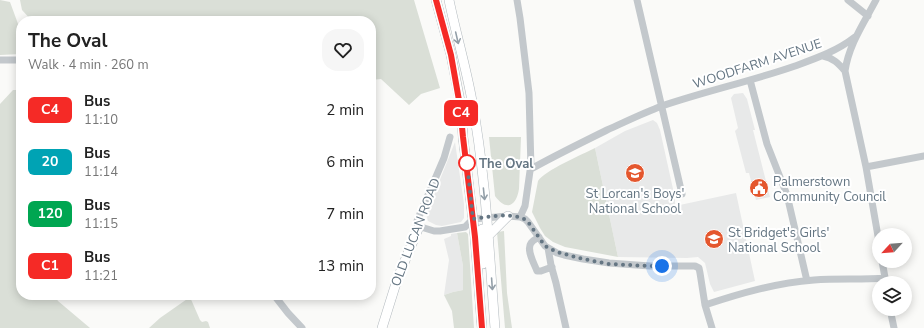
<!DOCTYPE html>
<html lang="en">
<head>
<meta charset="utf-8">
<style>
	body { margin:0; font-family:"Nunito Sans",sans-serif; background:#f6f6f6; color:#222; height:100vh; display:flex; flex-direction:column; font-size:15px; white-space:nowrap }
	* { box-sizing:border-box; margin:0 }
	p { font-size:13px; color:#767676 }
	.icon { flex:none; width:22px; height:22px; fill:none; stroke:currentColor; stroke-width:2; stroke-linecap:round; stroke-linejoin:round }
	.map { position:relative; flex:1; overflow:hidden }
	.sheet { position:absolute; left:16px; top:16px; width:360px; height:284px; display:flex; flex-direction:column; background:#fff; border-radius:16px; box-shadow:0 2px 10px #0003 }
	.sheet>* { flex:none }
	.badge { padding:0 8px; border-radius:6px; font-size:14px; line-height:26px }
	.needle { width:26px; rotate:244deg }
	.tools { position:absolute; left:872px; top:228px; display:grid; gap:8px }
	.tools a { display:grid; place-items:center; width:40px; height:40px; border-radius:50%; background:#fff; box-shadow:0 2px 10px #0003; font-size:20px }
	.you { position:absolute; width:20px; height:20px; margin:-10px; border:3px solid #fff; border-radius:50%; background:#1a73e8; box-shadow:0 0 0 6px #1a73e833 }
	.map>.badge { position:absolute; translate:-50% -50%; box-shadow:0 0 0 2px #fff }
	.round { display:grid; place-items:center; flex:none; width:42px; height:42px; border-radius:16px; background:#f6f6f6 }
	.head { display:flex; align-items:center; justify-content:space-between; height:68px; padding:0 12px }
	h1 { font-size:19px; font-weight:700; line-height:30px }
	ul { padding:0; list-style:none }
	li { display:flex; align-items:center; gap:12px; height:52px; padding:0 12px }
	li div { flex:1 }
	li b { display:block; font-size:15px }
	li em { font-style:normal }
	li .badge { min-width:44px; font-weight:700; text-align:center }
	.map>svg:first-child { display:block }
</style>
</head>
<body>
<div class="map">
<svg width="924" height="328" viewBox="0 0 924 328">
	<rect width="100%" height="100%" fill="#fafaf8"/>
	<path fill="#e8e9e9" d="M743,93L747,99L755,130H753L770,197L756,200L749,173H746L735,131L738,128L731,98L734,94Z
		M653,120L657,123L660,130L675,198V206L736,193L755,281L714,292L710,284L705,263L698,257L687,258L618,257L595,148L625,131Z
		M455,142L464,204V218L461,222L442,226L436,225L428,221L427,217V212Z
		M457,233L463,266V290L453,292L444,295L449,260L444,239L451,236V234Z"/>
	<path fill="#dadfd7" d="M0,0L10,2L21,32V54L0,55Z
		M20,0H414L440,88L421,94L409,105L381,79L371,80V21H32L22,10Z
		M13,90H21V295H54L58,301L90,328H0V104Z
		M489,137H521L519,189C516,207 506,211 495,196Z
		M595,148L618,257L565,247L553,242L545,236L540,228L532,212L538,181C544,171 583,154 595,148Z
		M504,231L507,293L512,328H505L497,232Z
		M466,232L468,234L474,328H454L452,311L444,295L453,292L463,290V266L457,233Z
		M190,297L200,320L202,322L206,321L208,322L210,328H149L160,318Z"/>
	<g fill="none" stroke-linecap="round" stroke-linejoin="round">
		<g stroke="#b3babf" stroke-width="10">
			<path id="secondary" d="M436,0L451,55L461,106L463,137L475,237L482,328
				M449,0C456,34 466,67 472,101C486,176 489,252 495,328
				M482,229L483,264
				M488,236L508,216
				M382,328L397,280L418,229"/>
		</g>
		<path stroke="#c3c8cc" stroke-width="7" d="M517,0L520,18L529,93L531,169
			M637,0L682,194
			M848,0L868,16
			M876,0C864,23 849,44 845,71L866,167L879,242
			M823,56C833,58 838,63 845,71
			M0,60H21
			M750,80L767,144L787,195L807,281
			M450,137L444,158L417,221L418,229L421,227L434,231H440L465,227L473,219L508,216L520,217
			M866,167L924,156
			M539,237C536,239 533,240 531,243C526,250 534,263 537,271H541L552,267
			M548,248L551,265L556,283L566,328
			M882,261L886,283
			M274,295L288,313L302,328
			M705,305C741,293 776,283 814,280C838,278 862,280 885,278
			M890,309L894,328
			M712,328L705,305L700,273L699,268L695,266H650L609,263L583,259L564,255L557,253L545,246L528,222L525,219L520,217L525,206L530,171L531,169C556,155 581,143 607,130C625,122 643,113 662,106C706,91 752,81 795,66C817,58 837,51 855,37"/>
		<use href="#secondary" stroke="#fff" stroke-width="9"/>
	</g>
	<defs><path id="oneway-shaft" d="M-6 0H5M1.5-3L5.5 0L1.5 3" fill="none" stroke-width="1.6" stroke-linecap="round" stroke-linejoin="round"/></defs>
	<g stroke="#939fa8">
		<use href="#oneway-shaft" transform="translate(457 38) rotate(77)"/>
		<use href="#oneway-shaft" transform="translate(484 194) rotate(84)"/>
		<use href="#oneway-shaft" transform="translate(492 284) rotate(86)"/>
	</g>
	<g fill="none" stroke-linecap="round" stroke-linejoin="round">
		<g stroke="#fff" stroke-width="9">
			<path id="line" d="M436,0L451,55L460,106L463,137L475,237L482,328"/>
		</g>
		<use href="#line" stroke="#f52a26" stroke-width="6"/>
		<path stroke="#657683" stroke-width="4" stroke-dasharray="0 7.2" d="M467,163L473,219C488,217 517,211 528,222L545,246L557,252L583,259L609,264L650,266H662"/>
	</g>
	<defs>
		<g id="school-disc" transform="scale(1)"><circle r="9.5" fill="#e4572e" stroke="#fff"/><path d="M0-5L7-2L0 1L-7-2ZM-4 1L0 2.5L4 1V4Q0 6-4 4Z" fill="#fff"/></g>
		<g id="civic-disc" transform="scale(1)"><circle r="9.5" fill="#e4572e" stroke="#fff"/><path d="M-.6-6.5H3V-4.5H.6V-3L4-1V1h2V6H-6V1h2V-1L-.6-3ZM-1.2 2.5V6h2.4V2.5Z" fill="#fff"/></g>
	</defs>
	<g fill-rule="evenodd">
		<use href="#school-disc" x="635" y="173"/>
		<use href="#civic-disc" x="759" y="188"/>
		<use href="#school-disc" x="714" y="239"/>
	</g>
	<circle fill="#fff" stroke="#f52a26" stroke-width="2" cx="467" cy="163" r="8"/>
	<g text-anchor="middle" stroke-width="4" stroke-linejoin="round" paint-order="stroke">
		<g font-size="13" fill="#657683" stroke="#fff">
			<text transform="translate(757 63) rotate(-18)" y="5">WOODFARM AVENUE</text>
			<text transform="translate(415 232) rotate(-69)" y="5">OLD LUCAN ROAD</text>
		</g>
		<g font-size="13" font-weight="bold" fill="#657683" stroke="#fff" text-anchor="start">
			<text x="479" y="168">The Oval</text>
		</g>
		<g font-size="13" fill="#657683" stroke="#fff" text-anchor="start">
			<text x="773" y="186">Palmerstown<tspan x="773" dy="15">Community Council</tspan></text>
			<text x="635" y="198" text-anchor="middle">St Lorcan's Boys'<tspan x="635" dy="15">National School</tspan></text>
			<text x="728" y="237">St Bridget's Girls'<tspan x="728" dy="15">National School</tspan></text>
		</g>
	</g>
</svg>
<div class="tools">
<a><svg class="needle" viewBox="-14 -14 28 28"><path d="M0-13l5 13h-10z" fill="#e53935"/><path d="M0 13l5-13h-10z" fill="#767676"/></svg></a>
<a><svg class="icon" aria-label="layers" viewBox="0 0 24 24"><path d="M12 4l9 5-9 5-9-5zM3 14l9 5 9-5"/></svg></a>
</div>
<div class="you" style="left:662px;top:266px"></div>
<b class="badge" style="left:461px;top:113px;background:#f52a26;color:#fff">C4</b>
<section class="sheet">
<div class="head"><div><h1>The Oval</h1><p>Walk · 4 min · 260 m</p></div><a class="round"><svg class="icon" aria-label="heart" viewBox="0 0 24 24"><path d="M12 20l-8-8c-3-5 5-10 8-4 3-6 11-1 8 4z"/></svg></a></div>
<ul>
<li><span class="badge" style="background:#f52a26;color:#fff">C4</span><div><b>Bus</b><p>11:10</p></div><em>2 min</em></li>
<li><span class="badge" style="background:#00a3b4;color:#fff">20</span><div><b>Bus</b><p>11:14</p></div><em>6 min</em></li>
<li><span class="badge" style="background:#00a651;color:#fff">120</span><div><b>Bus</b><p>11:15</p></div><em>7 min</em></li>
<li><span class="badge" style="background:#f52a26;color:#fff">C1</span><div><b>Bus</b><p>11:21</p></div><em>13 min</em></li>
</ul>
</section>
</div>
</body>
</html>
